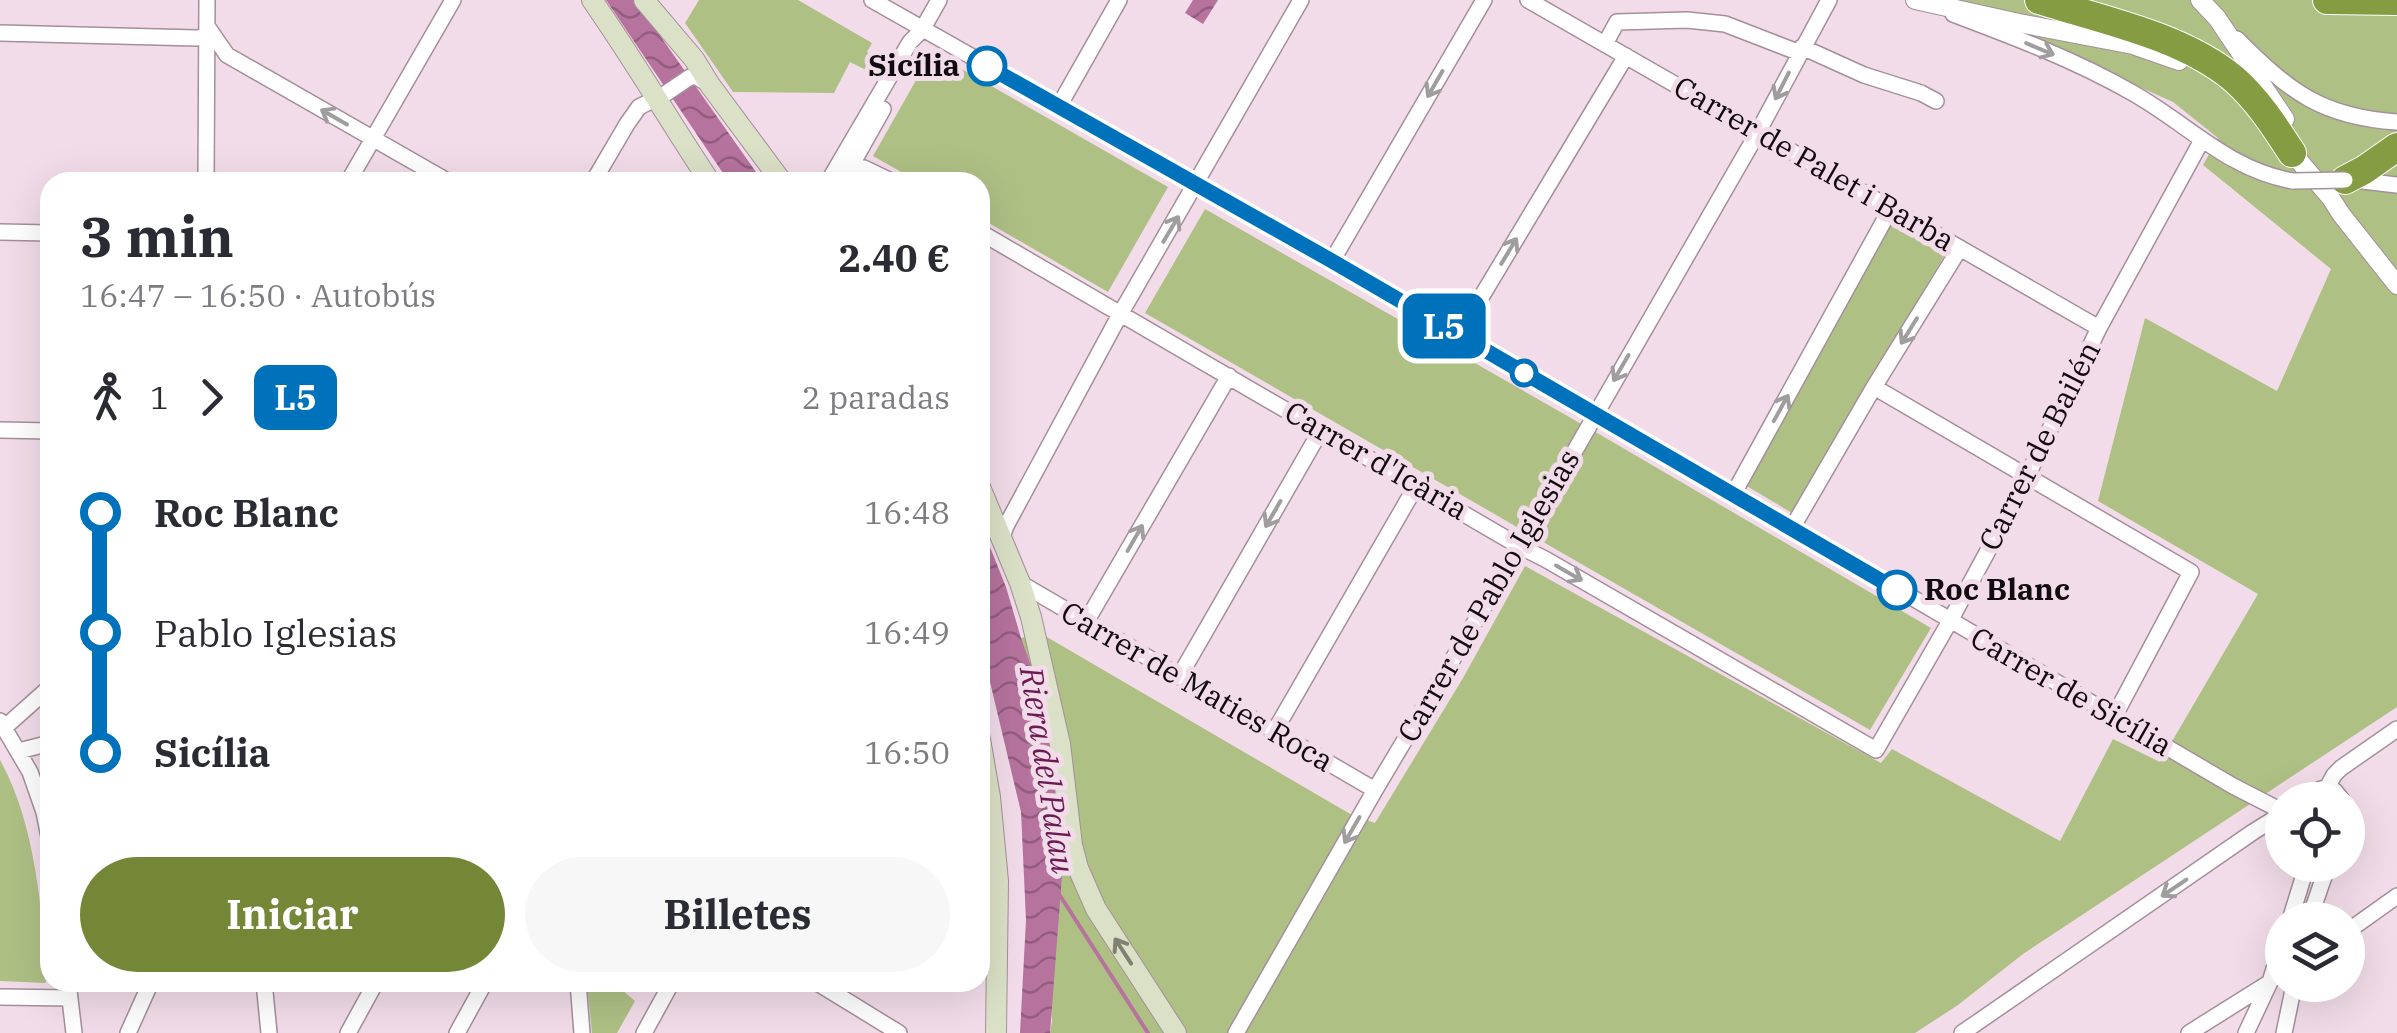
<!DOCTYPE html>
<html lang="es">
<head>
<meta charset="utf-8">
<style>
	body { margin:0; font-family:"IBM Plex Serif",serif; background:#f7f7f7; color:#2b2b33; height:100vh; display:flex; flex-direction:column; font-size:38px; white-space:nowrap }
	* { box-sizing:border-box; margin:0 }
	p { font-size:32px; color:#7c7c81 }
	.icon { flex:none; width:55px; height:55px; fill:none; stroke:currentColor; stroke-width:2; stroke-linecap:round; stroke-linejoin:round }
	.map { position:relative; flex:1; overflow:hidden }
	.sheet { position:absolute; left:40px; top:172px; width:950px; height:820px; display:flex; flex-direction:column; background:#fff; border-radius:30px; box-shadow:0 10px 40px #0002 }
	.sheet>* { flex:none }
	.badge { padding:0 20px; border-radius:15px; font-size:35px; line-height:65px }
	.tools { position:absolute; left:2265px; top:782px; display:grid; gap:20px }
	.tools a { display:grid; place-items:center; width:100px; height:100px; border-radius:50%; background:#fff; box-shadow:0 10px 40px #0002; font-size:50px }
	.map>.badge { position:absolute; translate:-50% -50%; box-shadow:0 0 0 5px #fff }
	.legs { display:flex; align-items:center; gap:15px; height:110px; padding:0 40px; font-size:32px }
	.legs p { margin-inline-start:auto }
	.head { display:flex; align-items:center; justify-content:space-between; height:170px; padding:0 40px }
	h1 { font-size:55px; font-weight:700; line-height:75px }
	.primary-button { display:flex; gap:20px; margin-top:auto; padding:20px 40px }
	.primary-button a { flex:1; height:115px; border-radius:60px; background:#748737; color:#fff; font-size:40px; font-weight:700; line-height:115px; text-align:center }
	.primary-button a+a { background:#f7f7f7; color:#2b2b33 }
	ul { padding:0 40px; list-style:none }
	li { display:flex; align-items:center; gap:35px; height:120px; font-size:38px }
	li i { display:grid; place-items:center; width:15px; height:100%; margin:0 12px; background:currentColor }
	li i::after { content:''; width:25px; height:25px; margin:-12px; border:8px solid; border-radius:50%; background:#fff }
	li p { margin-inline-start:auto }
	li:first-child i { background:linear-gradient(#0000 50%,currentColor 0) }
	li:last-child i { background:linear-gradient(currentColor 50%,#0000 0) }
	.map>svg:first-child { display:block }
</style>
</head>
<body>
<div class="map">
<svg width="2397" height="1033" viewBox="0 0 2397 1033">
	<defs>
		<pattern id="water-waves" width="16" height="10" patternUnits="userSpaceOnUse" patternTransform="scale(2.5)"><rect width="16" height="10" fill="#b6739e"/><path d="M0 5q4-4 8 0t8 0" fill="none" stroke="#935d7f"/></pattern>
	</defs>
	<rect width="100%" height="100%" fill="#f2dce9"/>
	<path fill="#afc085" d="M699,0H798L872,43L867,52L885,62L878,76L850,62L834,93L733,92L685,23Z
		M1939,0H2397V707L2023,954L1958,1005L1915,1033H1050L1052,1021L1021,638L1040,633L1352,815L1375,823L1463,678L1525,566L1881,763L1892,749L2060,841L2113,739L2160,762L2258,594L2098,501L2145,318L2277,391L2331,269L2203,165L2218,138L2173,102L2016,31Z
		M932,52L1168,187L1108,292L980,218V182H919L873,156Z
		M1205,209L1599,434L1931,628L1870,730L1145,313Z
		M1892,223L1944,256L1792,513L1745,485Z
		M0,760C35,822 42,910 47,980L45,983L0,981Z
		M587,983H614L635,1001L617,1033H592Z"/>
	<path fill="url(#water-waves)" d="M606,0H635L763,182H729Z
		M1193,0H1218L1203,24L1185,13Z
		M980,522L1006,587L1021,638L1043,699L1053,747L1062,876L1050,1033H1020L1026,920L1021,812L980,640Z"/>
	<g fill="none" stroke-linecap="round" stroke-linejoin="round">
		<path stroke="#b6739e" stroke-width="4" d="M1059,894L1148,1033"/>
		<g stroke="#a48f9b" stroke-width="18">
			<path id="minor" d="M872,0L1332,261L1594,415L1734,493L2233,786L2274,807L2282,814
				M1528,0L2099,328
				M1953,14C2014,37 2075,60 2131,92C2187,123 2228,170 2293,181
				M207,26L227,55L449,182
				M0,33L197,38L207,36
				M2237,39C2289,91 2321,117 2397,122
				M1605,44L1617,22L1687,20L1725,24L1800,53
				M1802,47L1864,75L1921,93L1936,101
				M1059,106L1119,0
				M849,170L864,168L893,182
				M2354,180L2397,185
				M206,182L207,0
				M348,182L453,0
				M593,182L627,124L639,107L665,94L690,77H697L710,85
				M828,182L910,42L922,30L939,0
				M842,182L883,109
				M0,232L50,233
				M980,232L1519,546L1545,559L1876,750L1950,621L2018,495L2099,328L2202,140
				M1332,261L1484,0
				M1459,334L1626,56
				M1874,387L2191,572L2114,717
				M0,430L50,431
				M1734,493L1891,208
				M1792,528L1874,387L1960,248
				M1002,537L1006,526L1118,318L1301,0
				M1020,583L1375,790
				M1086,622L1229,376
				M1179,677L1321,430
				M0,721L30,772L44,812L50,842
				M4,728L50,687
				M1274,732L1416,486
				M19,751L50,743
				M2327,788L2334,775L2341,768L2397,729
				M2309,800C2314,789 2324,786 2335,791L2342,800
				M2290,920L2307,865
				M2309,920L2328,865
				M2348,931L2397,896
				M68,982L74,1033
				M264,982L269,1033
				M578,982L582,1033
				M816,982L899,1033
				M0,997L70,998
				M128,1033L151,982
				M348,1033L376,982
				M457,1033L485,982
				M644,1033L672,982
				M1236,1033L1375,790L1523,541L1758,132L1829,0
				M1962,1033L2253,832L2282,814
				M2189,1033L2267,984
				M2246,1033L2270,982L2282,943
				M2284,1033L2294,985"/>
		</g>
		<g stroke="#a48f9b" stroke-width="20">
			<path id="tertiary" d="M1915,0L2019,23L2133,45L2179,61
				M2200,0L2217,18L2285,119
				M2288,148L2330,197
				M2325,189L2341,214L2397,285"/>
		</g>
		<g stroke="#a48f9b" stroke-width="22">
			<path id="secondary" d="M592,0C634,60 670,122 710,182
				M644,0L694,59L710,85L782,182
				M980,487L1020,583L1031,617L1060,744L1072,845L1078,868L1096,909L1176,1033
				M980,739L990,797L998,881L996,1033"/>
		</g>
		<g stroke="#fff" stroke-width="30">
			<path id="motorway" d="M2039,0C2102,20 2183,36 2234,79C2258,100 2275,127 2292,153
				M2327,0L2397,1
				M2345,180L2364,170L2397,147"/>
		</g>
		<use href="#minor" stroke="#fff" stroke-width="15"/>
		<use href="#tertiary" stroke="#fff" stroke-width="18"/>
		<use href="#secondary" stroke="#dbe1c6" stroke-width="20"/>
		<use href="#motorway" stroke="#869c42" stroke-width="28"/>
		<g stroke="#a48f9b" stroke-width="18" stroke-linecap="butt">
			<path id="minor-bridge" d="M2293,181L2345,180"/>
		</g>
		<use href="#minor-bridge" stroke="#fff" stroke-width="15"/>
	</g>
	<defs><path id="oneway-shaft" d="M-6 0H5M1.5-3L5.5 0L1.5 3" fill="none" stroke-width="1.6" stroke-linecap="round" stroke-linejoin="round" transform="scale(2.5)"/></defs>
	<g stroke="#a09d9f">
		<use href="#oneway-shaft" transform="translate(2040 49) rotate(23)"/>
		<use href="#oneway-shaft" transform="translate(1435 84) rotate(120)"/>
		<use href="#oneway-shaft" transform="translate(1782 86) rotate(117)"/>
		<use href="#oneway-shaft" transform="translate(334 117) rotate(-150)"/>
		<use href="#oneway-shaft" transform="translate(1171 229) rotate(-59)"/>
		<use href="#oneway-shaft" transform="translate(1509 251) rotate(-59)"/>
		<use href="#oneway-shaft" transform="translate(1909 331) rotate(122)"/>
		<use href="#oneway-shaft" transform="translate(1621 368) rotate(120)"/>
		<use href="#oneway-shaft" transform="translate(1781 408) rotate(-61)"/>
		<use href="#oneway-shaft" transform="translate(1273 514) rotate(120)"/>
		<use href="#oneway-shaft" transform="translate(1135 538) rotate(-60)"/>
		<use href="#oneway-shaft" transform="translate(1569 573) rotate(30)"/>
		<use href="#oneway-shaft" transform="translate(1352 830) rotate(120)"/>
		<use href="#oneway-shaft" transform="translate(2174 888) rotate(146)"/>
	</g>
	<use stroke="#808073" href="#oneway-shaft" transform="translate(1123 951) rotate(-123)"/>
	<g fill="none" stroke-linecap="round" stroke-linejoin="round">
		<g stroke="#fff" stroke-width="22">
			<path id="line-1" d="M987,66L1332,261L1897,590"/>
		</g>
		<use href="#line-1" stroke="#0072bc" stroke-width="15"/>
	</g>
	<g fill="#fff" stroke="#0072bc" stroke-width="5">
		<circle cx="987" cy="66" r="18"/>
		<circle cx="1524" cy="373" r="12"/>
		<circle cx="1897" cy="590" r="18"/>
	</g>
	<g text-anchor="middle" stroke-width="10" stroke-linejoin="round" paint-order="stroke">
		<g font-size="30" font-weight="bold" fill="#110a0e" stroke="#f2dce9" text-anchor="end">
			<text x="960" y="76">Sicília</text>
			<text x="1924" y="600" text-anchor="start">Roc Blanc</text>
		</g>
		<g font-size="30" fill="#110a0e" stroke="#f2dce9">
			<text transform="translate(1814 164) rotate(30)" y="10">Carrer de Palet i Barba</text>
			<text transform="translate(2040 446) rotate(-63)" y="10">Carrer de Bailén</text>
			<text transform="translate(1376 461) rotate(30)" y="10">Carrer d'Icària</text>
			<text transform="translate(1489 596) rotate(-60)" y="10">Carrer de Pablo Iglesias</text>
			<text transform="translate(1197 687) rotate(30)" y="10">Carrer de Maties Roca</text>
			<text transform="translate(2071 692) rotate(30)" y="10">Carrer de Sicília</text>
		</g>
		<g font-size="32" font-style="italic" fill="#6b1a54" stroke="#f2dce9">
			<text transform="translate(1047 770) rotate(81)" y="11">Riera del Palau</text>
		</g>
	</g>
</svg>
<div class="tools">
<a><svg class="icon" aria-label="locate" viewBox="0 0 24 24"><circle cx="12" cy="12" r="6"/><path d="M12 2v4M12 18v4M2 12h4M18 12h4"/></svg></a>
<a><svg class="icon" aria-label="layers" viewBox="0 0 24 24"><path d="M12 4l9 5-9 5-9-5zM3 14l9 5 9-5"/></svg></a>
</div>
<b class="badge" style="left:1444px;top:326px;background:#0072bc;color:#fff">L5</b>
<section class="sheet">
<div class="head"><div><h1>3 min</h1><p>16:47 – 16:50 · Autobús</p></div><b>2.40 €</b></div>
<div class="legs"><svg class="icon" aria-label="walk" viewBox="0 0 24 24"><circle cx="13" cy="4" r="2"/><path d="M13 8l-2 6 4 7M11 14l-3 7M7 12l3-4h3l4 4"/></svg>1<svg class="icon" aria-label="forward" viewBox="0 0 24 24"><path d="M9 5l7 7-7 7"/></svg><b class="badge" style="background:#0072bc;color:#fff">L5</b><p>2 paradas</p></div>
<ul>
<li><i style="color:#0072bc"></i><b>Roc Blanc</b><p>16:48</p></li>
<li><i style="color:#0072bc"></i><span>Pablo Iglesias</span><p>16:49</p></li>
<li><i style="color:#0072bc"></i><b>Sicília</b><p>16:50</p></li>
</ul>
<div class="primary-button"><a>Iniciar</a><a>Billetes</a></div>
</section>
</div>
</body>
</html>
